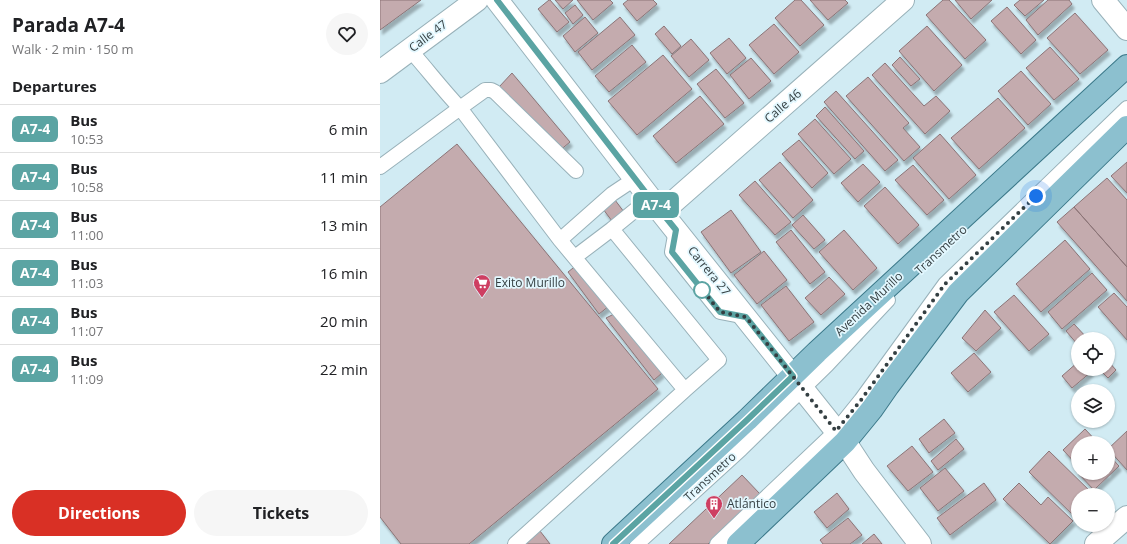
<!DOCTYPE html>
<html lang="en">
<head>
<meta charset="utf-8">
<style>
	body { margin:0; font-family:"Open Sans",sans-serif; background:#f6f6f6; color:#202124; height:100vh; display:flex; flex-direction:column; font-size:15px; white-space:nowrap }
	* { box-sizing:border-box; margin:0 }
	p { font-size:13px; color:#757577 }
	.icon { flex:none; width:22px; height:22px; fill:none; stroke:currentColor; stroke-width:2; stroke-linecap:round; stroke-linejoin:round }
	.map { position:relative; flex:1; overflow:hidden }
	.side { display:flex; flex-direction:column; background:#fff; width:380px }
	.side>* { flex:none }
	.badge { padding:0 8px; border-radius:6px; font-size:14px; line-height:26px }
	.buttons { position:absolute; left:691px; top:332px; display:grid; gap:8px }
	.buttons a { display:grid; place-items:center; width:44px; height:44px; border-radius:50%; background:#fff; box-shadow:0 1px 3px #0004; font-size:20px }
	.you { position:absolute; width:20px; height:20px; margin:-10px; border:3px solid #fff; border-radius:50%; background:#1a73e8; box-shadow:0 0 0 6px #1a73e833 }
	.map>.badge { position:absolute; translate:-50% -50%; box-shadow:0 0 0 2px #fff }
	h2 { padding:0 12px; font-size:15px; line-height:36px }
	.round { display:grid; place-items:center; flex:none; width:42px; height:42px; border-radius:21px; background:#f6f6f6 }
	.headline { display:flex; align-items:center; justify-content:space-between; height:68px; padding:0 12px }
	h1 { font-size:19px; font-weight:700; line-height:30px }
	.cta { display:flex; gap:8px; margin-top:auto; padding:8px 12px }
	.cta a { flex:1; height:46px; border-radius:24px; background:#d93025; color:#fff; font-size:16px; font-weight:700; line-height:46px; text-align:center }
	.cta a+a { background:#f6f6f6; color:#202124 }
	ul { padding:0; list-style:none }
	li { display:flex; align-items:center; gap:12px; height:48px; padding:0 12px; border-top:1px solid #e0e0e0 }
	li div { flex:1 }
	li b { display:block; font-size:15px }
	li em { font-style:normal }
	li .badge { min-width:44px; font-weight:700; text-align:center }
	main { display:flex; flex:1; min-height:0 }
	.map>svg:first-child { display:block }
</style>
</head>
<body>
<main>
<section class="side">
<div class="headline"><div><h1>Parada A7-4</h1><p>Walk · 2 min · 150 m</p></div><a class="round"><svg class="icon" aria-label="heart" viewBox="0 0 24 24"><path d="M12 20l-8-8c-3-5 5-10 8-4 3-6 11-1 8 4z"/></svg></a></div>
<h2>Departures</h2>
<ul>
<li><span class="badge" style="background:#5ba4a3;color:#fff">A7-4</span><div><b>Bus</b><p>10:53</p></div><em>6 min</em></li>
<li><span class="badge" style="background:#5ba4a3;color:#fff">A7-4</span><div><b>Bus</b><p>10:58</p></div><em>11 min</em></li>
<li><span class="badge" style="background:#5ba4a3;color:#fff">A7-4</span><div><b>Bus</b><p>11:00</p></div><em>13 min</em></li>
<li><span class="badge" style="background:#5ba4a3;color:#fff">A7-4</span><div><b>Bus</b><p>11:03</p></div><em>16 min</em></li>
<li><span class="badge" style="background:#5ba4a3;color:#fff">A7-4</span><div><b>Bus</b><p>11:07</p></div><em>20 min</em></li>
<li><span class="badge" style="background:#5ba4a3;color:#fff">A7-4</span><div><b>Bus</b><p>11:09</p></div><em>22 min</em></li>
</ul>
<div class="cta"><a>Directions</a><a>Tickets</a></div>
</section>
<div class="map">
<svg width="747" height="544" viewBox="0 0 747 544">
	<defs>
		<filter id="shadow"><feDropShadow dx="2.5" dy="4.5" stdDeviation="1" flood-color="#0004"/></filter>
	</defs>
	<rect width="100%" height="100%" fill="#d1ebf3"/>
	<path fill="#c4abae" stroke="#8b7477" filter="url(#shadow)" d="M0,0H41L0,30Z
		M169,0H170L189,22L177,32L158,9Z
		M175,0H193L183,9Z
		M197,0H230L233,3L213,20Z
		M248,0H273L277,4L257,21L243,4Z
		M415,0H421L444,25L420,46L395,18Z
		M430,0H465L468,3L448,20Z
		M563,0H569L606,40L585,59L546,15Z
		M575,0H612L591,19Z
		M640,0H664L645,16L634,5Z
		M668,0H689L692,4L658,35L646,20Z
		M195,5L203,15L193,24L185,13Z
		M627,7L656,40L641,54L611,21Z
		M695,13L728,50L700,74L667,38Z
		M205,17L218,33L195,52L183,36Z
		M240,17L255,35L212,70L198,52Z
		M394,24L419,52L394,74L369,45Z
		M284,26L301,46L292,54L275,34Z
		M547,26L582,65L554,91L519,51Z
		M349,38L366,58L347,74L330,53Z
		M311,39L329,60L309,77L291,56Z
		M252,45L266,62L229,92L215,76Z
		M670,47L699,79L674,100L646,68Z
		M283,55L312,89L257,135L228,101Z
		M520,57L540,79L531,86L512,65Z
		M371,58L391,81L369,99L350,75Z
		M505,63L544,106L556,96L570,111L545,134L492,75Z
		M336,69L364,103L345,118L317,84Z
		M641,71L671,104L648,125L618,91Z
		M132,73L190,142L178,152L119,87Z
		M488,77L529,123L523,128L540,147L524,161L466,96Z
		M456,91L518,160L505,171L444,102Z
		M320,96L344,124L296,163L273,136Z
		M618,98L645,128L599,169L571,138Z
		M445,107L484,151L475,159L436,116Z
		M435,119L471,159L454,174L418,134Z
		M560,134L596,175L569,199L533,158Z
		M419,140L448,173L432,188L402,154Z
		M77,144L278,389L89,544H21L0,517V207Z
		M400,162L433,200L413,218L379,180Z
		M747,162V193L731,176Z
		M483,164L500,182L478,202L461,183Z
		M533,165L564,200L547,215L515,180Z
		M727,178L747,200V267L694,207Z
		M375,181L411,222L395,235L359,195Z
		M505,187L539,225L518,244L484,206Z
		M235,200L244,212L232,221L223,209Z
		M694,207L747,267V301L677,222Z
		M351,210L381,252L351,273L321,232Z
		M423,215L445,240L434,249L412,225Z
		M411,230L445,272L430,284L396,242Z
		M464,230L497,268L473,290L439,252Z
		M685,240L710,269L661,312L636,284Z
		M384,251L407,280L377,304L354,275Z
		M198,264L229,306L219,314L188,272Z
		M712,273L727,290L682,329L668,312Z
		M449,277L465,294L441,315L425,298Z
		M406,286L434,322L409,341L381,305Z
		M734,293L747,307V340L718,307Z
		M634,295L669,334L649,351L614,312Z
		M605,310L621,328L596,351L582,338Z
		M236,313L282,373L274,380L226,318Z
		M694,324L708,339H698V345L686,331Z
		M594,353L611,372L588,392L571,373Z
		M728,361L736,370L728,378L719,369H728Z
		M698,362V369H709L711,372L692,388L682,376Z
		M564,419L575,433L549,453L539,439Z
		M705,429L718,443H698V466L683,450Z
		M747,431V470L728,449Z
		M576,439L584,449L558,470L551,461Z
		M532,446L553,472L528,491L507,466Z
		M669,451L714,495H698V517L697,519L649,472Z
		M728,454L739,466L714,490L696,471L698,469V473H728Z
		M565,468L584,491L558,511L540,488Z
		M362,475L380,494L328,544H289Z
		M604,483L616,500L570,535L557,518Z
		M639,483L661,505L668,497L693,521L670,544L623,499Z
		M457,493L469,509L447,528L434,512Z
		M468,518L482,535L470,544H443L440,540Z
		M160,531L170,544H145Z
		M494,534L502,544H482Z"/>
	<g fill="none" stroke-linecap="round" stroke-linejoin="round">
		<g stroke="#98b1b9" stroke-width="16">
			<path id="lane" d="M30,50C47,69 62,89 80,108L105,90H111L115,92L196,171
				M0,167L80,108L180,240L305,390L135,544
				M232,229L339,360L305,390
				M296,230L292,252L340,312L366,317
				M180,240L232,194L256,178
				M195,257L232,229L270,198
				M257,544L361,449L447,365L508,300
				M337,544L456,431L481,400L565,284L747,108"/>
		</g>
		<g stroke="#98b1b9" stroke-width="24">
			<path id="street" d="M723,0L747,29
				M0,72L97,0
				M282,212L523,0
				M716,544L747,517"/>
		</g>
		<g stroke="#98b1b9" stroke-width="24">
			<path id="secondary" d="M117,0L270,198L465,442L484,471L540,544"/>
		</g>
		<g stroke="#3b7889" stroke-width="24">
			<path id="primary" d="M233,544L367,420L437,352L747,66
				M358,544L465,442L492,409L508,386L578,293L747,127"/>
		</g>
		<use href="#lane" stroke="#fff" stroke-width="14"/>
		<use href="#street" stroke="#fff" stroke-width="22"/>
		<use href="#secondary" stroke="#fff" stroke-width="22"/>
		<use href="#primary" stroke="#8cc0cf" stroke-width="22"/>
	</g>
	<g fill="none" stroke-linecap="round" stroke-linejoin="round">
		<g stroke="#fff" stroke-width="9">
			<path id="line" d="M117,0L270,198L296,230L292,252L340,312L366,317L413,376L367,420L233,544"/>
		</g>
		<use href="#line" stroke="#5ba4a3" stroke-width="6"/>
		<path stroke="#343f42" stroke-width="4" stroke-dasharray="0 7.2" d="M322,290L321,288L340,312L366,317L456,431L481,400L565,284L656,196"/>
	</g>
	<defs>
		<g id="supermarket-pin" transform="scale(0.9)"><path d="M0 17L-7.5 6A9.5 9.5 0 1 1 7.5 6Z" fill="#ce3f62" stroke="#e2f7fe"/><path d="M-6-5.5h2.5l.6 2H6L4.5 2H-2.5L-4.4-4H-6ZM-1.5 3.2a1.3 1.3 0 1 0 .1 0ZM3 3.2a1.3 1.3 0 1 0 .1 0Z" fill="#fff"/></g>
		<g id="building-pin" transform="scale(0.9)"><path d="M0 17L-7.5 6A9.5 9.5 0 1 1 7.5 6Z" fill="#ce3f62" stroke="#e2f7fe"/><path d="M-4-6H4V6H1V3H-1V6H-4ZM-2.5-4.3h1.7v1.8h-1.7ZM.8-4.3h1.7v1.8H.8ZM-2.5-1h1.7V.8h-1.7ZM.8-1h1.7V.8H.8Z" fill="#fff"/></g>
	</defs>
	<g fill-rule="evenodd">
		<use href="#supermarket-pin" x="102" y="283"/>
		<use href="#building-pin" x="334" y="504"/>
	</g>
	<circle fill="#fff" stroke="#5ba4a3" stroke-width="2" cx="322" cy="290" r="8"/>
	<g text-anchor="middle" stroke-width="3.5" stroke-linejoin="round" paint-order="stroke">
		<g font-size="12" fill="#343f42" stroke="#e2f7fe">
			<text transform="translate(48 36) rotate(-37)" y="4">Calle 47</text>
			<text transform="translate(403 106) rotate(-41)" y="4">Calle 46</text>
			<text transform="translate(561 250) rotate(-43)" y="4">Transmetro</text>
			<text transform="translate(329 271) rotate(51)" y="4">Carrera 27</text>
			<text transform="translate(489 304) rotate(-43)" y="4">Avenida Murillo</text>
			<text transform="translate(330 477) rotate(-43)" y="4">Transmetro</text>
		</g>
		<g font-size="12" fill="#343f42" stroke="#e2f7fe" text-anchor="start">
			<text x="115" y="287">Exito Murillo</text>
			<text x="347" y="508">Atlántico</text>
		</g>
	</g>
</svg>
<div class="buttons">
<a><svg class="icon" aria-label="locate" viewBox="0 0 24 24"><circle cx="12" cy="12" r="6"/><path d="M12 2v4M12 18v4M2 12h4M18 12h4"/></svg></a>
<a><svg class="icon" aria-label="layers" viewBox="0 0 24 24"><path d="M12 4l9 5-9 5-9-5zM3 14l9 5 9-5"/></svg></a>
<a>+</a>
<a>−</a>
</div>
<div class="you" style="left:656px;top:196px"></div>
<b class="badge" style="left:276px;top:205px;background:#5ba4a3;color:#fff">A7-4</b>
</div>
</main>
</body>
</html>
